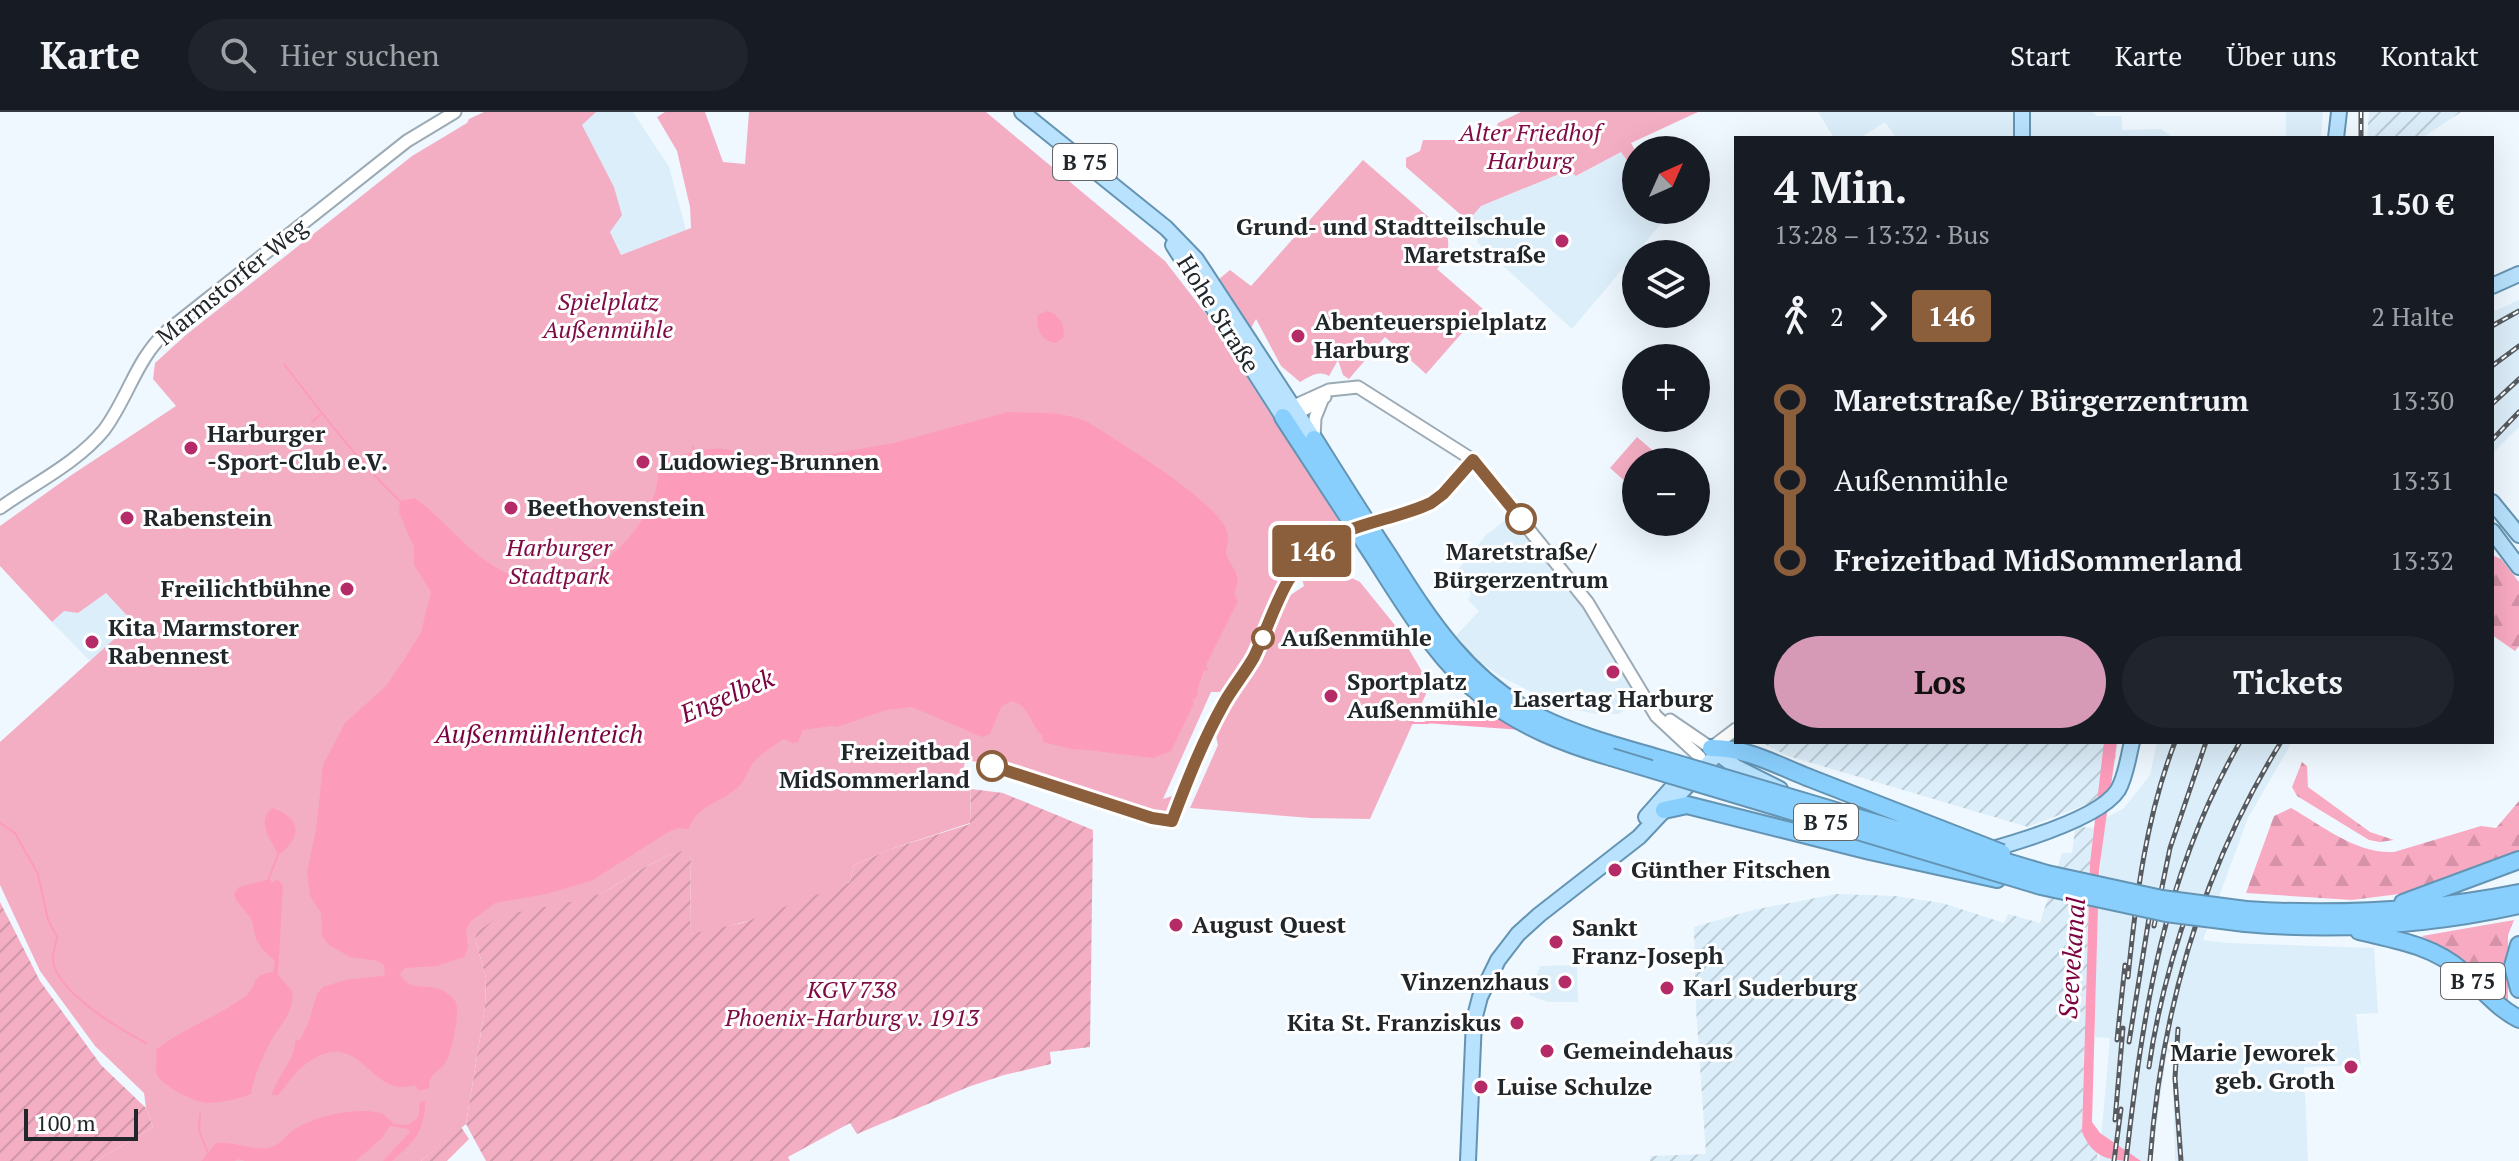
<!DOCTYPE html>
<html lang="de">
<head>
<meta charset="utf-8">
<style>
	body { margin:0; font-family:"PT Serif",serif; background:#20242c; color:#f1f3f6; height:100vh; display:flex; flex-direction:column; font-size:30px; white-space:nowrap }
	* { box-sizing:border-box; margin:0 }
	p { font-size:26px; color:#9ea1a6 }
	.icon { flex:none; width:44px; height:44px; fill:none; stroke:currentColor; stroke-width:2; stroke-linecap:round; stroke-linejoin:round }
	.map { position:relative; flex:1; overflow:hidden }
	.side { position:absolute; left:1734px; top:24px; width:760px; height:608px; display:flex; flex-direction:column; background:#171b24; border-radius:0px; box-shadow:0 8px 32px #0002 }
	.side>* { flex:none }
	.badge { padding:0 16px; border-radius:6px; font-size:28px; line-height:52px }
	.needle { width:52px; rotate:45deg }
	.tools { position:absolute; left:1622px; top:24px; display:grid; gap:16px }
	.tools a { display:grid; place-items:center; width:88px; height:88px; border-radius:50%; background:#171b24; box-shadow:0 8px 32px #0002; font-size:40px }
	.scale { position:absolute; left:24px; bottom:20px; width:114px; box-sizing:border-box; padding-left:8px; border:4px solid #20262a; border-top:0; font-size:22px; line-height:28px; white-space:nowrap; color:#20262a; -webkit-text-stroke:6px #fff; paint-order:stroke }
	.map>.badge { position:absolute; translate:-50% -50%; box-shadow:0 0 0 4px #fff }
	.legs { display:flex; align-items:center; gap:12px; height:88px; padding:0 40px; font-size:26px }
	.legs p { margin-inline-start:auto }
	.overview { display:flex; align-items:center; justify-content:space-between; height:136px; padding:0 40px }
	h1 { font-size:44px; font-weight:600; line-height:60px }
	.button { display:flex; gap:16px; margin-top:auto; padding:16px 40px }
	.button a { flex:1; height:92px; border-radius:48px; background:#d699b6; color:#111; font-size:32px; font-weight:600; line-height:92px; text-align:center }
	.button a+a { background:#20242c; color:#f1f3f6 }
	ul { padding:0 40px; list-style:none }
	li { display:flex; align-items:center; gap:28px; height:80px; font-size:30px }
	li i { display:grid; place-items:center; width:12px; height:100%; margin:0 10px; background:currentColor }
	li i::after { content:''; width:20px; height:20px; margin:-10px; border:6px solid; border-radius:50%; background:#171b24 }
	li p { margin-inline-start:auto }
	li:first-child i { background:linear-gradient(#0000 50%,currentColor 0) }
	li:last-child i { background:linear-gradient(currentColor 50%,#0000 0) }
	header { display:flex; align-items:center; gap:48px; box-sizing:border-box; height:112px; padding:0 40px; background:#171b24; border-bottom:2px solid #363941 }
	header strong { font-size:38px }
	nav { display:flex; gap:44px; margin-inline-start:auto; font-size:28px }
	.search { width:560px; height:72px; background:#20242c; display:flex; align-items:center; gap:20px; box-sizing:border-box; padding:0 28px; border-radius:44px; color:#9ea1a6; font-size:30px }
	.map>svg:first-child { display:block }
</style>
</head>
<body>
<header>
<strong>Karte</strong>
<div class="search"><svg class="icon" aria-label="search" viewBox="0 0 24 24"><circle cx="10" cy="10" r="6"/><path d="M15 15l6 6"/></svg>Hier suchen</div>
<nav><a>Start</a><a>Karte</a><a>Über uns</a><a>Kontakt</a></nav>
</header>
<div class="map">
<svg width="2519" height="1049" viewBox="0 0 2519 1049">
	<defs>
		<pattern id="industrial-furrows" width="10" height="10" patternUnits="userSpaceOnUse" patternTransform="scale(2)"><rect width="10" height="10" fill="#dceefa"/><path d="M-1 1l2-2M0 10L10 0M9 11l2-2" fill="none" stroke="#bcccd6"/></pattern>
		<pattern id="forest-firs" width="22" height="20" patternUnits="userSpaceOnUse" patternTransform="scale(2)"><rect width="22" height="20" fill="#f9aac3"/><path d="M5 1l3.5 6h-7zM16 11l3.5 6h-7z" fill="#d592a8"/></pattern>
		<pattern id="garden-furrows" width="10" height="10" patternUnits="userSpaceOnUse" patternTransform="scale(2)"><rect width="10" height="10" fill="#f4aec4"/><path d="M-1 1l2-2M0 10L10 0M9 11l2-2" fill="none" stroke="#d196a9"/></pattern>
	</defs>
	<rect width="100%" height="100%" fill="#eff8ff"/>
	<path fill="#dceefa" d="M596,0H633L669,55L686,118L621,143L610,120L614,75L581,13Z
		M1818,0H2093L2097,4H2122V18L2161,17L2172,25L1896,26L1885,10L1860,26H1834Z
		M2286,0H2323L2321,26H2286Z
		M1621,40L1636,61V98H1667L1670,101L1572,217L1477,130L1478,127L1463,114L1481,94L1570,58L1577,64Z
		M2519,188V315L2492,342V200Z
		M1509,405L1589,504L1639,588L1619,602H1596L1559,594L1500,564L1471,544L1453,527L1479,499L1468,488L1471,482L1455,461L1486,423Z
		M106,481L133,510L90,549L52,510L64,498L78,501Z
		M2157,630H2292L2248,706L2203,828L2227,831L2374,836L2378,901L2356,902L2361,953L2304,955L2308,1049H2175L2172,941L2167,940L2151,1049H2099L2110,926L2095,925L2096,809L2104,707L2124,696L2150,663Z
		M1577,853L1578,890H1548L1529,883L1540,854Z"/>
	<path fill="url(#industrial-furrows)" d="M2369,0H2461L2422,26H2367Z
		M1760,630H2118L2112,668L2099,686L2088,692L2028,715L1788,644Z
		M2080,715L2094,716L2090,751L2082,1020L2085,1027L2097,1041L2098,1049H1650V1044L1706,1042L1696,897L1694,815L1753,798L1837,782L1895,784L1942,791L2004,811L2008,802L2040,811L2062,741H2072L2075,717Z"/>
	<path fill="url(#forest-firs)" d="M2492,443L2501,447L2519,470V534L2515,539L2492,523Z
		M2302,650L2307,654L2308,675L2370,720L2394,728L2380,730L2369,728L2297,684L2292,675Z
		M2519,689V738L2407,781L2352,788L2246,781L2274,704L2291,696C2323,714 2356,742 2394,740L2481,714L2496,716Z
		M2514,808L2508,823V891L2470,853L2422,824Z"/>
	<path fill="#f4aec4" d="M484,0H596L582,13L614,75L622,103L610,120L621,143L691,116L690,95L677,39L657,5L665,0H705L723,50L745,52L749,0H986L1165,149L1209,206L1346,420C1331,427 1315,434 1304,446C1291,460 1285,478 1277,495C1265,522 1253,548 1236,572L1226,573L1221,580H1211L1163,687L1175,683L1164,706L988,647L978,650L965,648L962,669H971L970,711L891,737L854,753L850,770C798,792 746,814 690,822L691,737L667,744L643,756L603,781L475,826L486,866L485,895L466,1012L421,1049H96L153,1015L146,996L144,981L95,934L40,859L0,773V630L133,510L106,481L78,501L64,499L52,510L0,454V414L70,364L176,294L153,267L155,251L187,222L412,44L467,11L469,7Z
		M1521,0H1698L1631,31L1636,40V61L1621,40L1576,64L1569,58L1481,94L1468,109L1406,55V46L1420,39L1423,28H1458L1484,17H1496L1498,11Z
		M1363,48L1447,121C1450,139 1448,143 1437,157L1483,197L1426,262L1385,225L1349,267L1343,263L1338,248L1329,264C1318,258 1311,264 1300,270L1281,254L1256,207L1251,216L1219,167L1230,158L1251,174Z
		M1637,325L1666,350H1636V379L1610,356Z
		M1318,457L1341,461L1360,470L1394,512L1430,573L1370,707L1310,706L1190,696L1218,633L1216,624L1218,619L1233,589L1260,549L1289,484L1304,474L1302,467L1306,461Z"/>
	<path fill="url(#garden-furrows)" d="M971,677L1003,681L1093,718L1090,935L1050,940L1051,952L1004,963L968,975L857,1022L850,1011L788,1045L790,1049H486L466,1012L485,895L486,866L475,826L478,819L494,808L514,801L575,789L603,781L643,756L667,744L691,736L690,822L742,811L850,770L854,753L891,737L970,712Z
		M0,790L40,869L101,953L146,996L153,1015L96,1049H0Z
		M461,1015L469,1027L447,1049H421Z"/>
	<path fill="#fd9bbb" d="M1047,199C1060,203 1066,213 1063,226L1056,231C1042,230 1035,216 1038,203Z
		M1008,300C1035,301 1063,299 1088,310C1115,328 1226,393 1228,424C1229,429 1226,436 1226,441C1232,459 1243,460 1234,482L1238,489L1206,553L1208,559L1204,558L1197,579L1198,583L1192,589L1194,591L1171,639L1153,646L1079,637L1075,638L1043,630L1042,623C1030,613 1029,592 1011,589L1001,595L990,622L982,625L912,595L886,598L837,615L832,614L803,618L798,630L793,631L784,627C774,634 761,641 753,651C746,660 747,667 736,677C719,691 695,695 689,717L679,716L670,719L591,769L546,782L495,791L470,810L466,819L468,836L464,845L437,854L405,856L400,862C409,883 433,868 448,882C451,885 455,887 456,891C460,901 452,936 448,946C442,961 429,958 429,976L418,979L417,975L414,973C368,989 361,907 302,955C292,963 287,974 278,983H272C276,966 296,946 295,929L300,928L309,909L317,882L323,875L345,868L383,864L385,862L384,853L378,849L350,845L329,833L322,824L321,801L310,784L307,760L316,718L323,653L345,611L386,574L405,546L421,520L431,480L414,453V435L399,401L400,389L415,386C441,405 462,433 489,451C555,496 630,449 655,381C658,371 658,360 659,350C683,344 712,330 735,340C746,345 752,353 765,353L894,331Z
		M1480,588L1522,618L1425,611L1426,606L1433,605L1440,596H1458Z
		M2104,630H2117L2099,758L2092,1010L2100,1021L2141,1049C2113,1049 2094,1049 2082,1020L2090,751Z
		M272,696C300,705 303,723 281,741L277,740C269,725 257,710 272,696Z
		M270,767L272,771L277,767L283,773L278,863L292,879C295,901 280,912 271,929C262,947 254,963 251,982C239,987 213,993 201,990C191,988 162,973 157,963C154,956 158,946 156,938C183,916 215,906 243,886C259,875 248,863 273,860L275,849L262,837L256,827L252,808L236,788L234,782L239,775Z
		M425,989C425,1019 414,1030 392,1049H383L410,1020L408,1017L390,1014L382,1026L356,1049H245L239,1047L234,1049H201L216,1031C235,1029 254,1040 272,1035C282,1032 287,1021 296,1016C320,1003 355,995 382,1001L394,1012L408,1013L418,1006L420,990Z"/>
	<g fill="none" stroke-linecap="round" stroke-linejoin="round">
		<path stroke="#fd9bbb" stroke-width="2" d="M284,252C321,300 357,348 400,389
			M312,310L320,303
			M693,335L694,341
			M1410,611H1428
			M0,711L15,721L38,762L48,808L57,825C56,833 52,841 53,850C59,881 119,917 146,931
			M268,768L279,740
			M200,1002L199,1018L208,1041"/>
		<g stroke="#9baab4" stroke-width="15">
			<path id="minor" d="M1287,297L1329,278L1358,275L1473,348L1588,491L1656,604L1700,645
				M1292,305L1325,285
				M1314,327L1315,306L1323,286
				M0,396C35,371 77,351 104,318C128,286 136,247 167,219L407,29L455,0
				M1670,608L1711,636L1736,617"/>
		</g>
		<g stroke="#6494b3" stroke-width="18">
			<path id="major" d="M1022,0L1166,116L1196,147L1314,327
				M2022,26V0
				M2336,26L2339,0
				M1173,133L1283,305
				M2492,174L2519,162
				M2492,390L2519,423
				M2492,419L2519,455
				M1712,637L1736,655L1780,677
				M1646,705L1685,661
				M1989,738C2021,729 2100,706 2118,678C2126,664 2128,646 2132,630
				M1468,1049L1474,908L1480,885L1498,848L1518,822L1539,803L1639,725L1718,641"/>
		</g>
		<g stroke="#6494b3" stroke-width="20">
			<path id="highway" d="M1283,305C1313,351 1343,397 1373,443C1406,494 1437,548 1485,586C1522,615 1566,632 1611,645
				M1314,327C1339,367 1364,407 1390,446C1431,511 1468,569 1539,605C1577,624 1620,635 1661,647
				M1711,636C1744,635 1777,653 1807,665
				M1664,698L1687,693L1870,739L1997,767
				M2403,791L2519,748
				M2246,798C2339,804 2428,799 2519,781
				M2245,811C2337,819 2429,813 2519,793
				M2359,819C2396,828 2432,833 2462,859C2481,875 2496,895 2519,907
				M2519,833L2513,854L2519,877"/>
		</g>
		<use href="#minor" stroke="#fff" stroke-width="11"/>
		<use href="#major" stroke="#b8e2fe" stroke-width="14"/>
		<use href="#highway" stroke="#89cffd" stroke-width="16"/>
		<g stroke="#555b60" stroke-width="5">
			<path id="rail" d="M2361,0V26
				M2492,214L2519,199
				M2492,254L2519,234
				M2492,292L2519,267
				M2492,328L2519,300
				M2154,814L2170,736L2206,630
				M2128,865C2136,785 2146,705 2175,630
				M2178,917L2175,966L2181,1049
				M2117,928L2125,853
				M2129,930L2150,800
				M2149,955C2157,898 2172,843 2191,789
				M2115,1008L2123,916
				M2114,1049L2121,997
				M2126,1049C2143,900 2163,763 2240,630
				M2150,1049C2161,901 2202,757 2281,630"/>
		</g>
		<use href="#rail" stroke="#fff" stroke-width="2" stroke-dasharray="6" stroke-linecap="butt"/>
		<g stroke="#6494b3" stroke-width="20" stroke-linecap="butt">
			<path id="highway-bridge" d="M1611,645L2041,774L2166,801L2245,811
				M1661,647L2047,762L2162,787L2246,798
				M1807,665L2002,741"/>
		</g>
		<use href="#highway-bridge" stroke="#89cffd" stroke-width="16"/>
	</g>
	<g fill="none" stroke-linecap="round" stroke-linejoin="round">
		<g stroke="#fff" stroke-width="18">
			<path id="line-1" d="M992,654L1152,706L1172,709C1187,669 1203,628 1224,591C1233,575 1245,561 1254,545C1272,508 1283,460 1317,435C1350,411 1395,408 1431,391L1443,382L1473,348L1521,407"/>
		</g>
		<use href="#line-1" stroke="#8b5e3c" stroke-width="12"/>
	</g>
	<g fill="#b52b68" stroke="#fff" stroke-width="3">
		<circle cx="1562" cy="129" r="8"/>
		<circle cx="1298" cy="224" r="8"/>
		<circle cx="191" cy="336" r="8"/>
		<circle cx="643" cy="350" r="8"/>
		<circle cx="511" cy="396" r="8"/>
		<circle cx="127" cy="406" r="8"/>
		<circle cx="347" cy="477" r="8"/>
		<circle cx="92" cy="530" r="8"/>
		<circle cx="1613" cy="560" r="8"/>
		<circle cx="1331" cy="584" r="8"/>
		<circle cx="1615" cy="758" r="8"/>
		<circle cx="1176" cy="813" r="8"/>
		<circle cx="1556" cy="830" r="8"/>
		<circle cx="1565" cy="870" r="8"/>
		<circle cx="1667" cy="876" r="8"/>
		<circle cx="1517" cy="911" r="8"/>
		<circle cx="1547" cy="939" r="8"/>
		<circle cx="2351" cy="955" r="8"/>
		<circle cx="1481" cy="975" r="8"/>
	</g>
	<g fill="#fff" stroke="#8b5e3c" stroke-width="4">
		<circle cx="1521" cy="407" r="14"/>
		<circle cx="1263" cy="526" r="10"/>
		<circle cx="992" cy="654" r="14"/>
	</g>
	<g text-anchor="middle" stroke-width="6" stroke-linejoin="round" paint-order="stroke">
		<g fill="#fff" stroke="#63676a" stroke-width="2">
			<rect x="1053" y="32" width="64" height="36" rx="6"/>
			<rect x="1794" y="692" width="64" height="36" rx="6"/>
			<rect x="2441" y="851" width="64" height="36" rx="6"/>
		</g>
		<g font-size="22" font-weight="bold" fill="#20262a">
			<text x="1085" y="58">B 75</text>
			<text x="1826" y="718">B 75</text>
			<text x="2473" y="877">B 75</text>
		</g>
		<g font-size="24" font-style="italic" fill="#7f0a44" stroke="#fff">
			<text x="1530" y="29">Alter Friedhof<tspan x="1530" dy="28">Harburg</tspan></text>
			<text x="608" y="198">Spielplatz<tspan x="608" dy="28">Außenmühle</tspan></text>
			<text x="559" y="444">Harburger<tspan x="559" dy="28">Stadtpark</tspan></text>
			<text x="852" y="886">KGV 738<tspan x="852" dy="28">Phoenix-Harburg v. 1913</tspan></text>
		</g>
		<g font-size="24" font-weight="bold" fill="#20262a" stroke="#fff" text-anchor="start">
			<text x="1546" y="123" text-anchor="end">Grund‐ und Stadtteilschule<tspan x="1546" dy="28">Maretstraße</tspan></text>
			<text x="1314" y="218">Abenteuerspielplatz<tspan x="1314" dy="28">Harburg</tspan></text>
			<text x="207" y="330">Harburger<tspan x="207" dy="28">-Sport-Club e.V.</tspan></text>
			<text x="659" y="358">Ludowieg-Brunnen</text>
			<text x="527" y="404">Beethovenstein</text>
			<text x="143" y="414">Rabenstein</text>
			<text x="331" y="485" text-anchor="end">Freilichtbühne</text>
			<text x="108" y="524">Kita Marmstorer<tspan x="108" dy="28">Rabennest</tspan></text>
			<text x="1347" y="578">Sportplatz<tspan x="1347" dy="28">Außenmühle</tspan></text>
			<text x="1613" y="595" text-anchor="middle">Lasertag Harburg</text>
			<text x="1631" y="766">Günther Fitschen</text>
			<text x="1192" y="821">August Quest</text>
			<text x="1572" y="824">Sankt<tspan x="1572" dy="28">Franz-Joseph</tspan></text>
			<text x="1549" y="878" text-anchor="end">Vinzenzhaus</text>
			<text x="1683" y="884">Karl Suderburg</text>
			<text x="1501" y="919" text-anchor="end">Kita St. Franziskus</text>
			<text x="1563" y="947">Gemeindehaus</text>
			<text x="2335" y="949" text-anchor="end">Marie Jeworek<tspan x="2335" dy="28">geb. Groth</tspan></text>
			<text x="1497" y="983">Luise Schulze</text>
		</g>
		<g font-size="24" fill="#20262a" stroke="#fff">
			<text transform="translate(232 170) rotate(-39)" y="8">Marmstorfer Weg</text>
			<text transform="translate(1218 202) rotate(58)" y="8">Hohe Straße</text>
		</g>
		<g font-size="24" font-weight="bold" fill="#20262a" stroke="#fff">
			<text x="1521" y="448">Maretstraße/<tspan x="1521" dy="28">Bürgerzentrum</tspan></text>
			<text x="1281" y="534" text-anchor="start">Außenmühle</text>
			<text x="970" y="648" text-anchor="end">Freizeitbad<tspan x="970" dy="28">MidSommerland</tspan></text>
		</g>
		<g font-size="26" font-style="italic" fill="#7b0240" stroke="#fff">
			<text transform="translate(727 584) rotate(-23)" y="9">Engelbek</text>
			<text x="539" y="631">Außenmühlenteich</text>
			<text transform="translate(2072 846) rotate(-86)" y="9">Seevekanal</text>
		</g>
	</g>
</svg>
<div class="tools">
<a><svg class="needle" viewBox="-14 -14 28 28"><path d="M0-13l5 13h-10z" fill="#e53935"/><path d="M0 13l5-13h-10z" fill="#9ea1a6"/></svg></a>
<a><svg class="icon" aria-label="layers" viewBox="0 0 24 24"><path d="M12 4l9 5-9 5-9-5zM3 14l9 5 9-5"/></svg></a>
<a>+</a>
<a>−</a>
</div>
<div class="scale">100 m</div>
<b class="badge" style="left:1312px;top:439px;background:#8b5e3c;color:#fff">146</b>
<section class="side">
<div class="overview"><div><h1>4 Min.</h1><p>13:28 – 13:32 · Bus</p></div><b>1.50 €</b></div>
<div class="legs"><svg class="icon" aria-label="walk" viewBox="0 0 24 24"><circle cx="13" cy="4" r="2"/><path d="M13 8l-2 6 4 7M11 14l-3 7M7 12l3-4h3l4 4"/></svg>2<svg class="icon" aria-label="forward" viewBox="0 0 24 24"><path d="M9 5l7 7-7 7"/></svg><b class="badge" style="background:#8b5e3c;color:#fff">146</b><p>2 Halte</p></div>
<ul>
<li><i style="color:#8b5e3c"></i><b>Maretstraße/ Bürgerzentrum</b><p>13:30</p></li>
<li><i style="color:#8b5e3c"></i><span>Außenmühle</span><p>13:31</p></li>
<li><i style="color:#8b5e3c"></i><b>Freizeitbad MidSommerland</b><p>13:32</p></li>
</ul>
<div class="button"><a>Los</a><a>Tickets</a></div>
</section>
</div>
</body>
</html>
